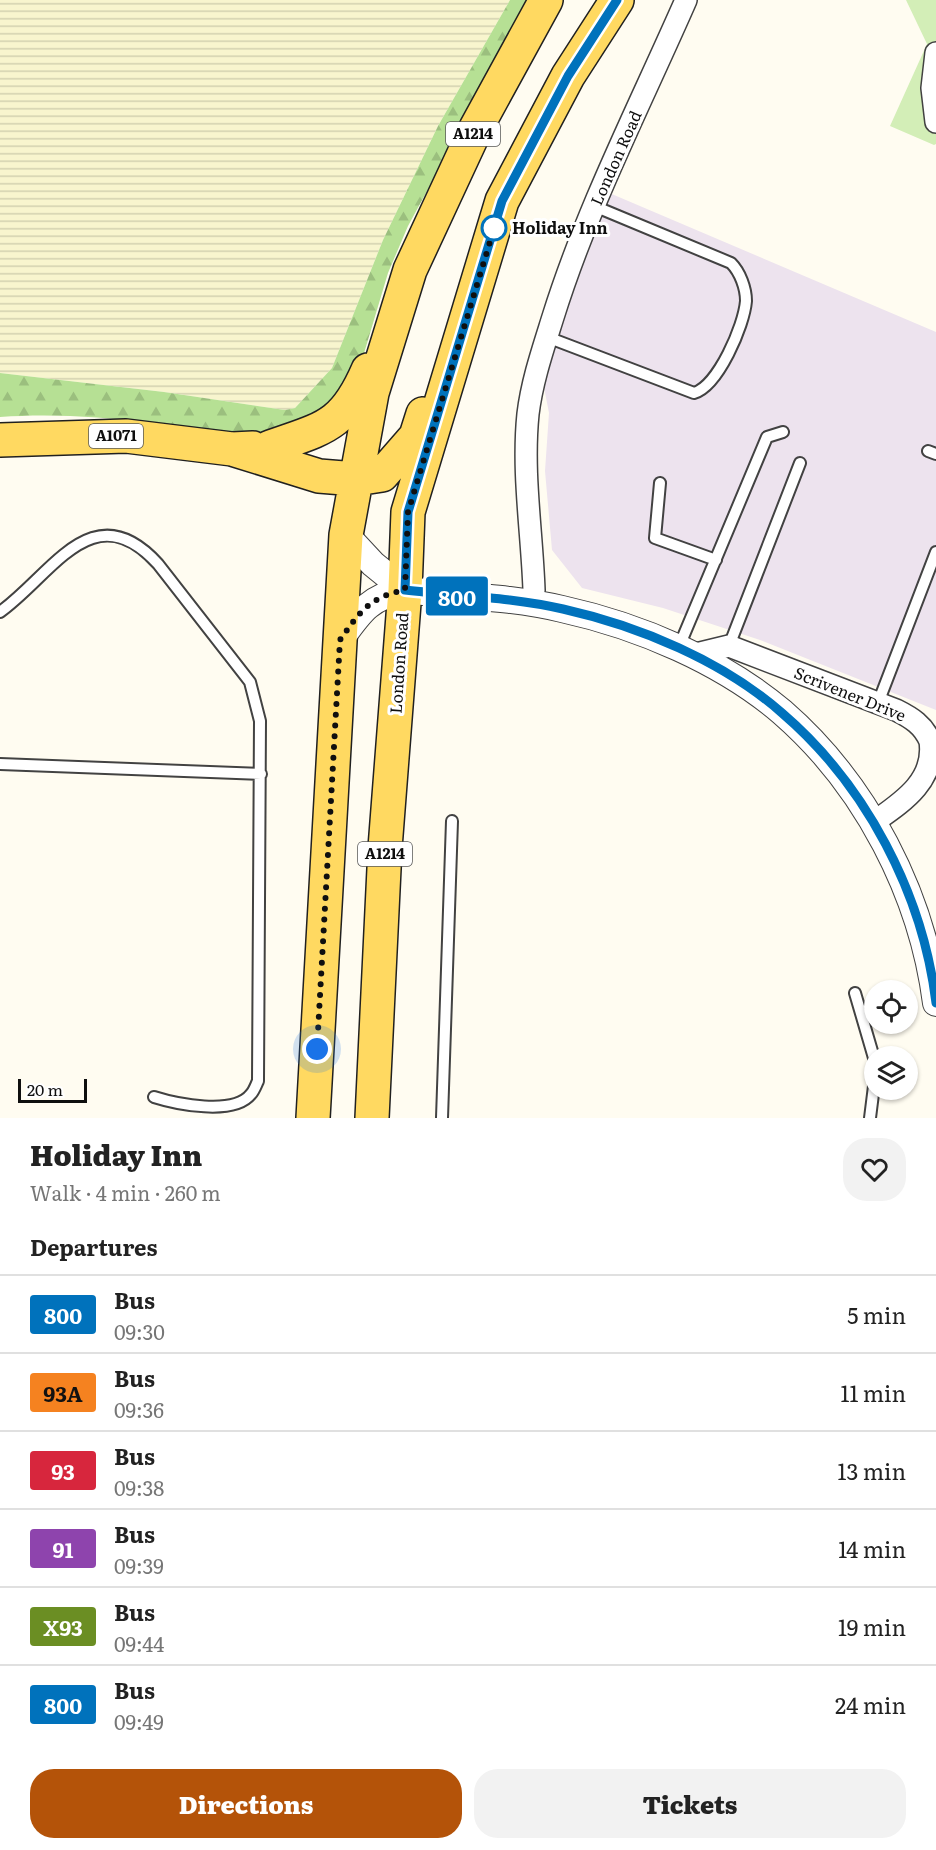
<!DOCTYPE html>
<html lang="en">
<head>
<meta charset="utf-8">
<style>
	body { margin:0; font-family:Literata,serif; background:#f2f2f2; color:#222; height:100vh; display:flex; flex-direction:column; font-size:22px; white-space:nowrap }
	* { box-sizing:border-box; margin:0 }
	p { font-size:20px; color:#767676 }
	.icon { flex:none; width:33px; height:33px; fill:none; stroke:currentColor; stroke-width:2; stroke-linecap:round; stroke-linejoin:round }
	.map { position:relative; height:1118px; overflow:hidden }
	.side { display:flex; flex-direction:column; background:#fff; flex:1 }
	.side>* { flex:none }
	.badge { padding:0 12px; border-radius:4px; font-size:21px; line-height:39px }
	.controls { position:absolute; left:864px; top:980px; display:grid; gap:12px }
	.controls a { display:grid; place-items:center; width:54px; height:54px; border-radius:50%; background:#fff; box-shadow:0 2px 4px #0004; font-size:30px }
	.scale { position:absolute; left:18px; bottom:15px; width:69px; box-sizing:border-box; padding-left:6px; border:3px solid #0f0f0f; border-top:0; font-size:16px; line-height:21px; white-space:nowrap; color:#0f0f0f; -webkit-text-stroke:4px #fff; paint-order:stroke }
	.you { position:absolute; width:30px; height:30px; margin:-15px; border:4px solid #fff; border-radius:50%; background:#1a73e8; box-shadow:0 0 0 9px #1a73e833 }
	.map>.badge { position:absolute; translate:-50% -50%; box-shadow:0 0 0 3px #fff }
	h2 { padding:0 30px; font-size:22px; line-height:54px }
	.round { display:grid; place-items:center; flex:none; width:63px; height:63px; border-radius:24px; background:#f2f2f2 }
	.summary { display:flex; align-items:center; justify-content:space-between; height:102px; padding:0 30px }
	h1 { font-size:28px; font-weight:800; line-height:45px }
	.action { display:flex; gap:12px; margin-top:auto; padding:12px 30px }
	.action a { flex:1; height:69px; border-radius:24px; background:#b45309; color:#fff; font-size:24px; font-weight:800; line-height:69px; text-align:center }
	.action a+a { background:#f2f2f2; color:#222 }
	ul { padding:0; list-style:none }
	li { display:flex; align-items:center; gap:18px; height:78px; padding:0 30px; border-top:2px solid #e0e0e0 }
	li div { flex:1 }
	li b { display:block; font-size:22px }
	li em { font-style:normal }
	li .badge { min-width:66px; font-weight:700; text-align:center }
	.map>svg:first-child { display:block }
</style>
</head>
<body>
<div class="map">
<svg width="936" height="1118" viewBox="0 0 936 1118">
	<defs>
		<pattern id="farmland-rules" width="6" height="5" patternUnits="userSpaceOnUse" patternTransform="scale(1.5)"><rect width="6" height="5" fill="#f8f5ce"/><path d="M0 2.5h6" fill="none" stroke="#d3d1b0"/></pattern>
		<pattern id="forest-firs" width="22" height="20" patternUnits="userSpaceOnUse" patternTransform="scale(1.5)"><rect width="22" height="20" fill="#b6e094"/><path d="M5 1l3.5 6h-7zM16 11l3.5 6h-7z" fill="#9bbf7e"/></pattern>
	</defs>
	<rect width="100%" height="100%" fill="#fffcf1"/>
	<path fill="#ede3ee" d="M600,189L936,332V710L760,640L663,608L582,588L552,550L545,471L549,413L539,362Z"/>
	<path fill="url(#farmland-rules)" d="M0,0H510L438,126L383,240L332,368L295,408L285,410L164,392L0,373Z"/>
	<path fill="#d3eeb7" d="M906,0H936V144L934,145L890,126L927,44Z"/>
	<path fill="url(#forest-firs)" d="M510,0H531L408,226L388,273L353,390L284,442C190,428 95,410 0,417V373L164,392L285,410L295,408L332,368L383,240L438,126Z"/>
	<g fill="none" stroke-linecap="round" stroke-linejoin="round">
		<g stroke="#424242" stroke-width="14">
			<path id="service" d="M547,337L694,393C718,386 744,326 746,301C746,288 740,272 731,263L594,206
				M928,451L936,454
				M660,483L655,538L716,560
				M0,612C52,575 93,492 158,564L250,682L260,721L258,1081C256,1085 254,1091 251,1094C234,1116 176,1104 154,1097
				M729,646L800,463
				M678,649L767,437L783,432
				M878,703L936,552
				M0,764L261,774
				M855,993L874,1058
				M442,1118L452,821
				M870,1118L874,1086"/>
		</g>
		<g stroke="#424242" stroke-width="24">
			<path id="minor" d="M936,53L932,88L936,122
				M532,604L534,590C532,532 522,473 528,414C532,381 543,349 553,317C587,208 640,105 686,0
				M692,655L729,646L896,710C912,718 923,725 930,741C936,781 901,803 874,822"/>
		</g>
		<g stroke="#424242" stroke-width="28">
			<path id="tertiary" d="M346,535L373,564L405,590
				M340,640C360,612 369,597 405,590C457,596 512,597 562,609C639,626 722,661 782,712C866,785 922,894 936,1003"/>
		</g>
		<g stroke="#202020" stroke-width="36">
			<path id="primary" d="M0,440L126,436L232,449L253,448
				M268,448C323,428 343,428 368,370
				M232,449L319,476L356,479L382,475L416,436L423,414
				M313,1118L346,535L372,393L410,270L476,128L546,0
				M372,1118L385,848L405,590L408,512L502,201L568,76L617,0"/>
		</g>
		<use href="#service" stroke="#fff" stroke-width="10"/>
		<use href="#minor" stroke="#fff" stroke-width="21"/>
		<use href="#tertiary" stroke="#fff" stroke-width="26"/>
		<use href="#primary" stroke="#ffd961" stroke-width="33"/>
	</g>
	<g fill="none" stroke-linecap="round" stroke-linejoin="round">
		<g stroke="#fff" stroke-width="14">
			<path id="line" d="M617,0L568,76L502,201L408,512L405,590C457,596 512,597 563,609C639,626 723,661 782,713C866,785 923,894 936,1003"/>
		</g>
		<use href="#line" stroke="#0072bc" stroke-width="9"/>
		<path stroke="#0f0f0f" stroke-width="6" stroke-dasharray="0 10.8" d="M317,1049L340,640C360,612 369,597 405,590L408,512L496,222L494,228"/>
	</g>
	<circle fill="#fff" stroke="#0072bc" stroke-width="3" cx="494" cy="228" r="12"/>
	<g text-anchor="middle" stroke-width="6" stroke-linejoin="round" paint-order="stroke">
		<g fill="#fff" stroke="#575757" stroke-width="1.5">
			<rect x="446" y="122" width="54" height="24" rx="4.5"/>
			<rect x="89" y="424" width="54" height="24" rx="4.5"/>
			<rect x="358" y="842" width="54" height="24" rx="4.5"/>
		</g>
		<g font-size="15" font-weight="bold" fill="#0f0f0f">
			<text x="473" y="139">A1214</text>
			<text x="116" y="441">A1071</text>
			<text x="385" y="859">A1214</text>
		</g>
		<g font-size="16" fill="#0f0f0f" stroke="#fff">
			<text transform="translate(616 158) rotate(-66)" y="6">London Road</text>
			<text transform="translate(399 663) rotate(-86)" y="6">London Road</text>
			<text transform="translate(850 694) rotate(22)" y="6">Scrivener Drive</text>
		</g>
		<g font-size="16" font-weight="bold" fill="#0f0f0f" stroke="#fff" text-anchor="start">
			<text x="512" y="234">Holiday Inn</text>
		</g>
	</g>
</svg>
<div class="controls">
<a><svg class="icon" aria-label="locate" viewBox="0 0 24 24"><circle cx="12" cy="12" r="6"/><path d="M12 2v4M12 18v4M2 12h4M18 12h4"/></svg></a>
<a><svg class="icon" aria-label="layers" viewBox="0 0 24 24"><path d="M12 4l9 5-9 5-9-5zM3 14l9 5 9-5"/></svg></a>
</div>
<div class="scale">20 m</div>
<div class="you" style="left:317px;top:1049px"></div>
<b class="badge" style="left:457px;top:596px;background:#0072bc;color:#fff">800</b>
</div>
<section class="side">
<div class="summary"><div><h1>Holiday Inn</h1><p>Walk · 4 min · 260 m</p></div><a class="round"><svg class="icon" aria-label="heart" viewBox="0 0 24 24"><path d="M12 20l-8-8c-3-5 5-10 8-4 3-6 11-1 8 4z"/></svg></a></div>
<h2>Departures</h2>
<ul>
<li><span class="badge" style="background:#0072bc;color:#fff">800</span><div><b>Bus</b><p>09:30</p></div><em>5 min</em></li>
<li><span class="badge" style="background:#f58220;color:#111">93A</span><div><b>Bus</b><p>09:36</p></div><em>11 min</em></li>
<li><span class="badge" style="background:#d7263d;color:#fff">93</span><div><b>Bus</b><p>09:38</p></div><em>13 min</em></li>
<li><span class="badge" style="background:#8e44ad;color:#fff">91</span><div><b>Bus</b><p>09:39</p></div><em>14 min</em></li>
<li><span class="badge" style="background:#6b8e23;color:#fff">X93</span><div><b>Bus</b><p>09:44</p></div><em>19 min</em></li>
<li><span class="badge" style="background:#0072bc;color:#fff">800</span><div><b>Bus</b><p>09:49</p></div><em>24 min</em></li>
</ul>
<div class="action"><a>Directions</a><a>Tickets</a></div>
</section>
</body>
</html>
